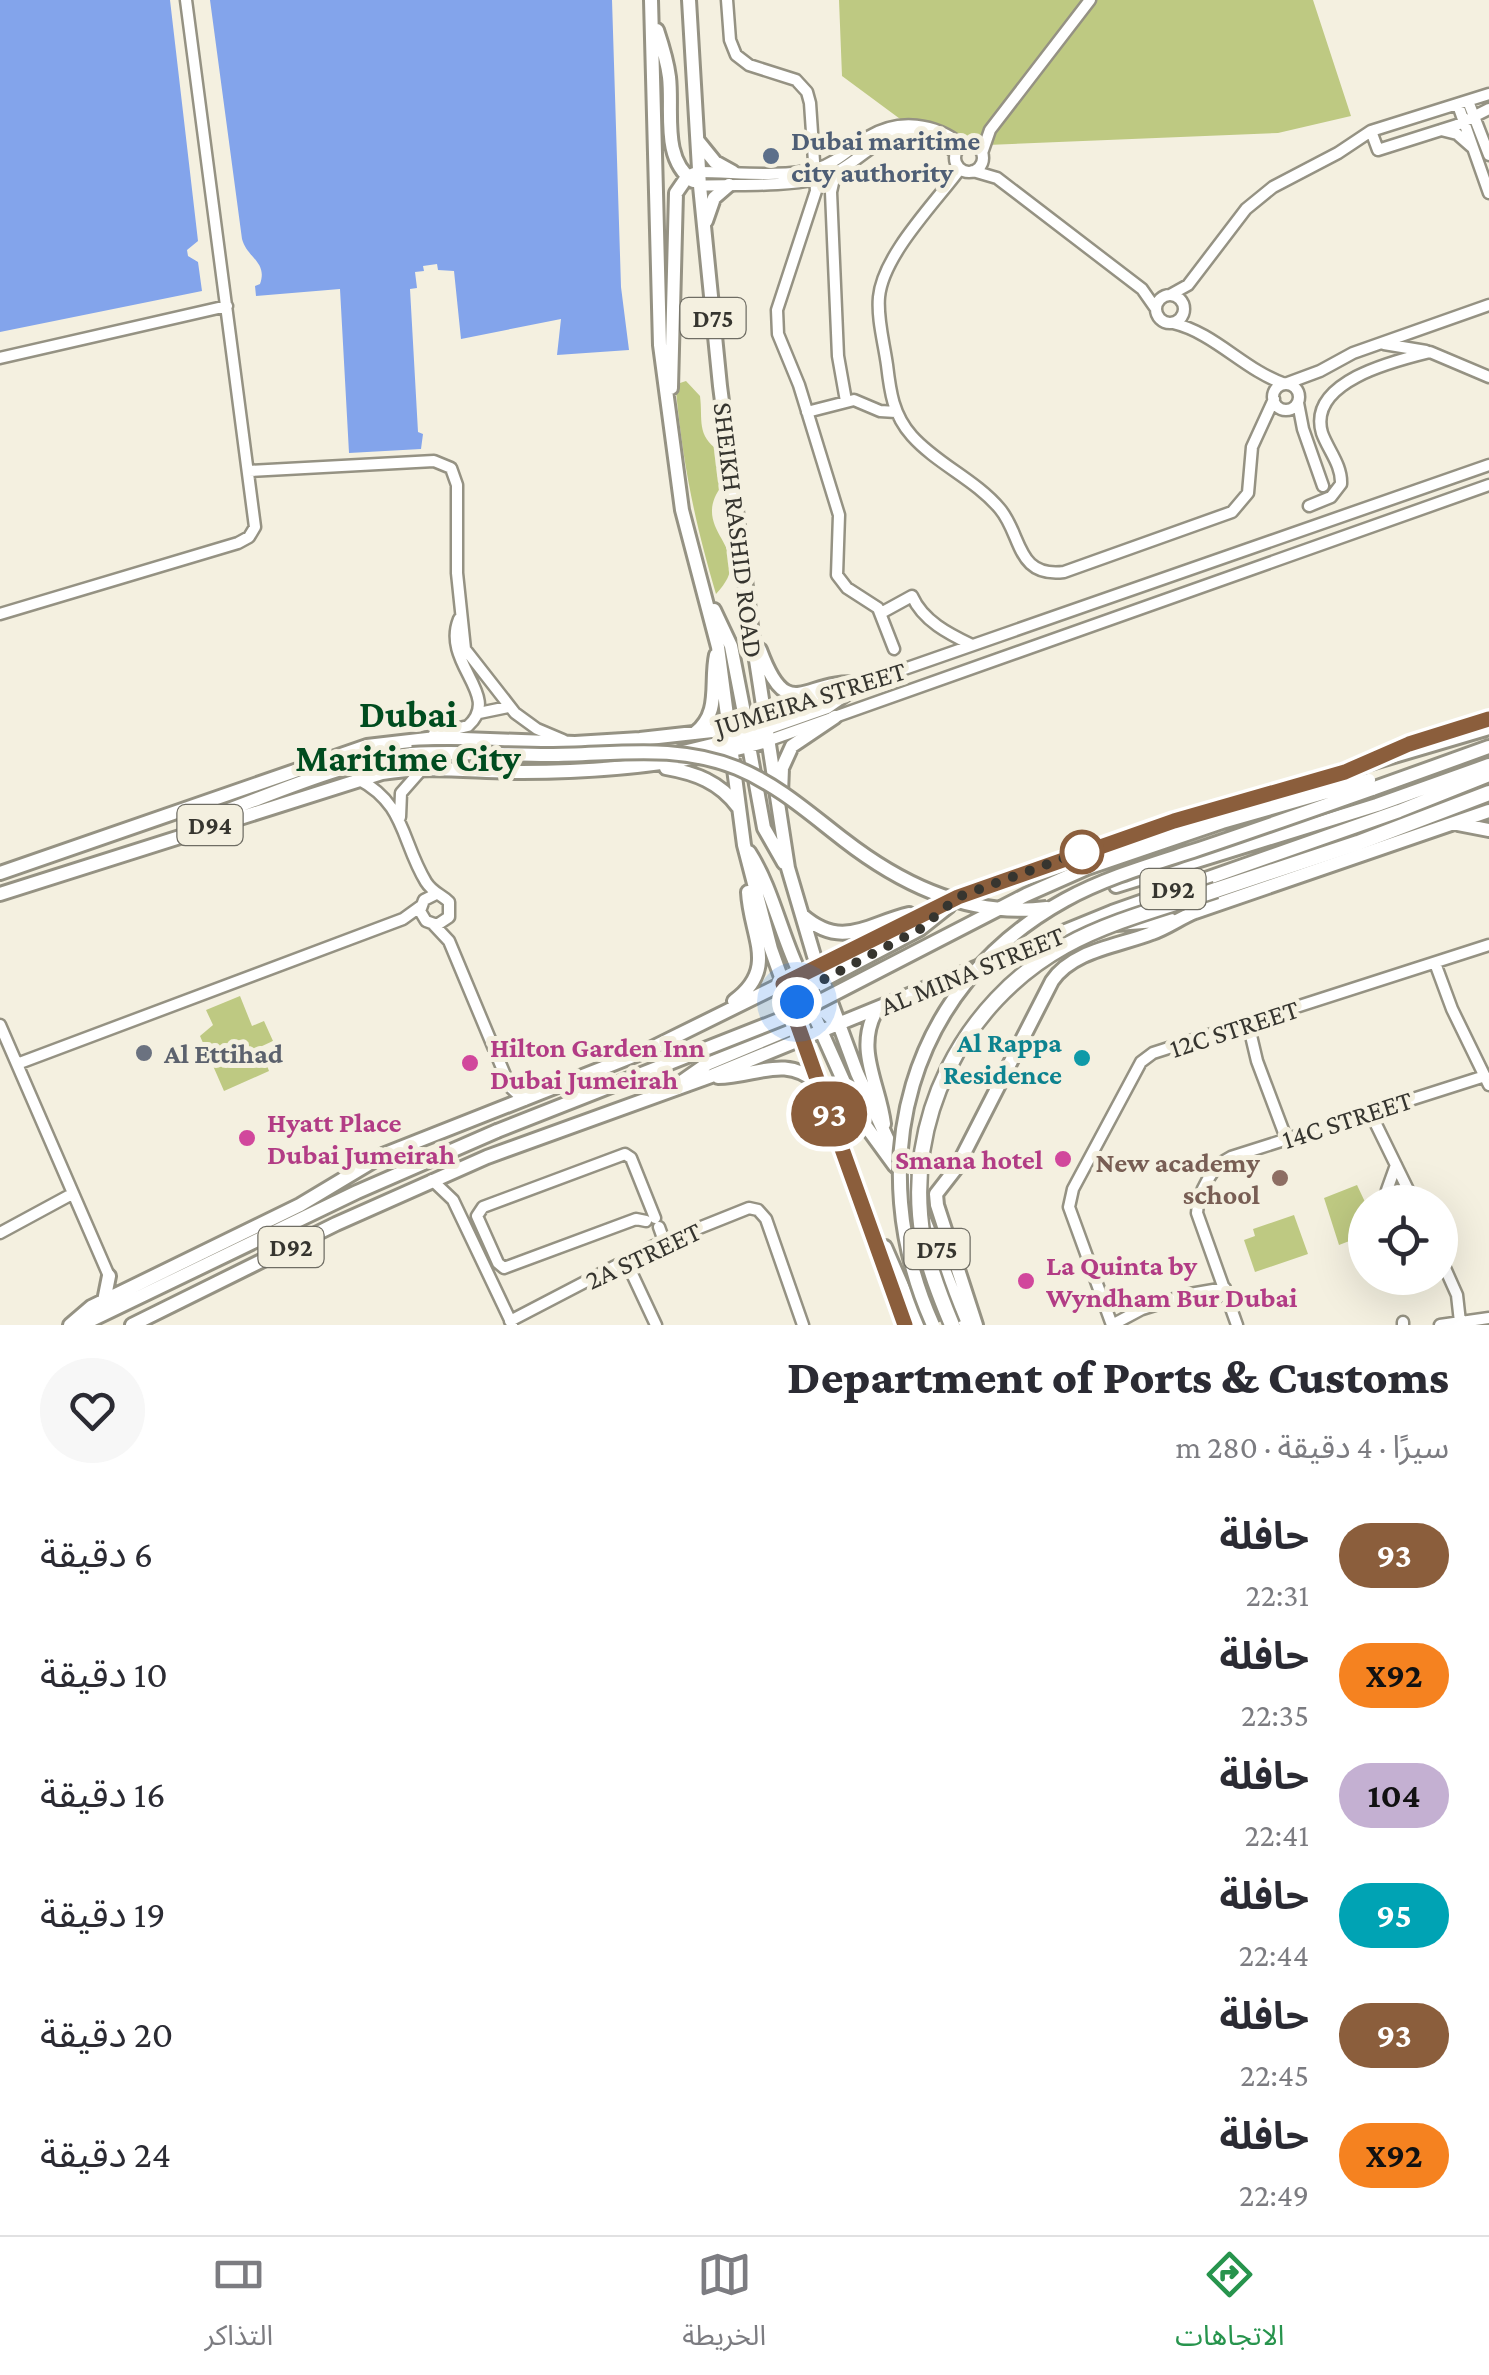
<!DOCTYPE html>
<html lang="ar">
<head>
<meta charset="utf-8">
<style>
	body { margin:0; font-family:"Crimson Pro","Noto Sans Arabic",serif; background:#f7f7f7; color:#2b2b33; direction:rtl; height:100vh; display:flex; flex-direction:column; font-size:38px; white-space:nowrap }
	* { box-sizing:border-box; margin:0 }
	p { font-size:32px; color:#7c7c81 }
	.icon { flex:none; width:55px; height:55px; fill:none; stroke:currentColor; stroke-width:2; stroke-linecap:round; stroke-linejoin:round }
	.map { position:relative; height:1325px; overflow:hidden; direction:ltr }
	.drawer { display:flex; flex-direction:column; background:#fff; flex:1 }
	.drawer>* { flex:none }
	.badge { padding:0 20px; border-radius:32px; font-size:35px; line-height:65px }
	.fabs { position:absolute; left:1348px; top:1185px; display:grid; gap:20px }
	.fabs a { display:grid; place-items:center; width:110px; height:110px; border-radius:50%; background:#fff; box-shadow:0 10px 40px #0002; font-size:50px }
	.you { position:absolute; width:50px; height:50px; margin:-25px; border:8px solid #fff; border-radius:50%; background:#1a73e8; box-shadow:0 0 0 15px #1a73e833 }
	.map>.badge { position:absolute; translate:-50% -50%; box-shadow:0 0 0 5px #fff }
	.round { display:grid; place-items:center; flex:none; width:105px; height:105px; border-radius:52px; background:#f7f7f7 }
	.summary { display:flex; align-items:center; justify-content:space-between; height:170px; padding:0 40px }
	h1 { font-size:48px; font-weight:800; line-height:75px }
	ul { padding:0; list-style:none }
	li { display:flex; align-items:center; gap:30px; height:120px; padding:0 40px }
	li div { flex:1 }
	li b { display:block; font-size:38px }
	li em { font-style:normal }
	li .badge { min-width:110px; font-weight:700; text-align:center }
	.tabs { display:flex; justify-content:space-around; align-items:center; height:140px; border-top:2px solid #e1e1e2; background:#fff; font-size:28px; color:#7c7c81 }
	.tabs a { display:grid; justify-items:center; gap:5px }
	.tabs .active { color:#27944d }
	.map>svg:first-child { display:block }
</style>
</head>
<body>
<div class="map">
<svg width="1489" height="1325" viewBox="0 0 1489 1325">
	<rect width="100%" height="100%" fill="#f4f0e0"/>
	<path fill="#bec982" d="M839,0H1313L1351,116L1278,133L938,147L842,76Z
		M686,381L700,396C703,420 696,435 719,451L723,484C685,533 761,547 716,594C695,523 683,465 676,391L680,383Z
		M240,996L252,1026L264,1021L273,1041L260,1047L269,1071L224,1091L200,1036L213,1025L206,1010Z
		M1357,1185L1365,1202V1235L1339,1245L1324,1198Z
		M1294,1215L1308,1254L1255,1272L1244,1240L1255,1236L1253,1229Z"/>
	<path fill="#83a4eb" d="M0,0H170L198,241L187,250L188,256L198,262L202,291L0,332Z
		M210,0H612L621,287L629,350L557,355L561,319L461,339L454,271L438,270L437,264L423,266L424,271L415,272L417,288L410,289L418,432L423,434L421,449L349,453L340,289L256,296L255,286L260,284C268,262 247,258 242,239Z"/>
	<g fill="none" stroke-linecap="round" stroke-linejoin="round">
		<g stroke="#959283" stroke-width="15">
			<path id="minor" d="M727,0L730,40L736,55L749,65L796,80L807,92L810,103L816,191L777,310L778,334L799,385L839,515L837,575L847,588L878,608L894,649
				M1468,101L1489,155
				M1458,105L1489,193
				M1441,130L1457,134L1473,148
				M1371,131L1378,150L1457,125L1489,109
				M955 158a14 14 0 1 1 28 0a14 14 0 1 1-28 0Z
				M982,153L990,130L1090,0
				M960,169C935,203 883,255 879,297C877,319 884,343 887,365C890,391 893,415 912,436C937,464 976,480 1000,509C1022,535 1016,578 1064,572L1232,512L1248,493L1252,447L1274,399
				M973,171L997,178L1142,289L1156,309
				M699,172C736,172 780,178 816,169C837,163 850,148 868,137C899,118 935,123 962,145
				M835,174L831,192L838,356L846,401
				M700,186C738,184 780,187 817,179C867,170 895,94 955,153
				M1170,295L1188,285L1246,209L1273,187L1338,153L1371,131L1489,94
				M1156 309a14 14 0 1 1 28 0a14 14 0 1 1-28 0Z
				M1173,323C1215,333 1244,370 1285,384
				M1384,344L1426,351
				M0,358L227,306
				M1285,384L1320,371L1353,353L1489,305
				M1273 397a13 13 0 1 1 26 0a13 13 0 1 1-26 0Z
				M1298,403L1303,429L1323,486
				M807,412L854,400L880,411L896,412
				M249,471L434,461L451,468L457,485V573L465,649L515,713L537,729L563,740
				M1309,506L1331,497L1341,484C1342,465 1328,450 1322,433C1307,382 1393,361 1430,352L1489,377
				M881,613L912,596C923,621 949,634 972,645
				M0,614L238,543L249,537L255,527L186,0
				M479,713L508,707
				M764,718L1489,465
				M434,734L468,726C503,695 441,664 459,619
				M767,741L1489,485
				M358,779C406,804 401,841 426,882C433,893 441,894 449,902V917L437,925L426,921L420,911L424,900L436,894
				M400,817L401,793L423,768
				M434,925L449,941L510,1087L524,1100
				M1435,963L1452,1009L1489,1085
				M1248,1023L1257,1061L1286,1138
				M0,1025L109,1276
				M17,1064L403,919L421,906
				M1370,1112L1414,1202
				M432,1180L453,1200L512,1324
				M1387,1190L1396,1165
				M646,1221L636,1219L504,1268L498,1263L477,1216L483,1207L625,1154L631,1158L655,1218
				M659,1227L664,1241
				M0,1233L72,1194
				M1440,1257L1457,1295L1460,1322
				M626,1261L656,1325
				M1142,1309L1112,1325L1069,1207L1073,1189L1141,1062L1153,1053L1489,945
				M1139,1310L1190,1294L1225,1288
				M510,1321L654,1246L749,1208L758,1210L766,1219L803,1325
				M1403,1322V1325
				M1237,1325L1197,1213C1198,1192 1212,1166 1231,1157L1485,1076
				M1440,1325L1489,1318"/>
		</g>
		<g stroke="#959283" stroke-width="18">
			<path id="major" d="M651,0L660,345L682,510L718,647L744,845L771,949L905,1325
				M689,0L700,186L720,386L752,634L788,868L814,956L857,1073L921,1212L966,1325
				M657,30C662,45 667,61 669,77C673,111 661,158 693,181
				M698,141L715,162L733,172
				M706,221L714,198L729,185
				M671,388L676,193L687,177L699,172
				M714,610L731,646L746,723L753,735L767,741
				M760,650C789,728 805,677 860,684
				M729,728L742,736L749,746L764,828L784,863
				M759,731L827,707L860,684
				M695,733C721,713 710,683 716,655
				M679,753L737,739
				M666,768C695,773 720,782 738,807
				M1372,789L1489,747
				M781,794L782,768L792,746L835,717
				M206,818C275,794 339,762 412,754
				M1458,824L1489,830
				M749,852C783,905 787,984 837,1023
				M0,873L367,746L436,738L575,743L640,739L712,731L764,718
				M1116,886L1377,805L1489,765
				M0,894L382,773C429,765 475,772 522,772C605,772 687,764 767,741
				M802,915C842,950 867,924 909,914
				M1116,924L1171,920
				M816,984L920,929L949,906
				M784,985L814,1015L860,1118L895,1166
				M734,1001C779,968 750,936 748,892
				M877,1009C854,1049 879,1083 884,1124
				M718,1077C755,1077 785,1054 817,1083
				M677,1085L707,1064L802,1024
				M885,1247L919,1325
				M104,1301L109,1276
				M70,1325L91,1307L300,1205L385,1154L646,1051L958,897L1174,821L1489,728
				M81,1325L357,1192L497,1131
				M132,1325L336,1224L487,1157L711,1076L1112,912L1399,811L1489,775
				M976,1325L937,1205L936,1194L957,1167L1052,981C1073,950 1119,946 1152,933C1167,928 1180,918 1195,912L1489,811"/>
		</g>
		<g stroke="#959283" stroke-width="19">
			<path id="highway" d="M1216,890L1358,843L1489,793"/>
		</g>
		<use href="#minor" stroke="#fff" stroke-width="10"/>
		<use href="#major" stroke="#fff" stroke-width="12"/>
		<use href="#highway" stroke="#fff" stroke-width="14"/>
		<g stroke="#959283" stroke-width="18" stroke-linecap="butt">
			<path id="major-bridge" d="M412,754C458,751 503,755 549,755C614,755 675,743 737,768C778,785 809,813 844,840C902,885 972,918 1047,908
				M497,1131L799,1012L1026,895L1087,868L1222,822L1369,780
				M933,1325C861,1164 907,987 1065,900C1105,878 1150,865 1193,851C1253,831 1312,810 1372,789"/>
		</g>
		<g stroke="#959283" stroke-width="19" stroke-linecap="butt">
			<path id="highway-bridge" d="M952,1325C940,1296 929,1268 923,1238C903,1121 962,1003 1065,946C1112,920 1166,907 1216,890"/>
		</g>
		<use href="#major-bridge" stroke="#fff" stroke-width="12"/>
		<use href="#highway-bridge" stroke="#fff" stroke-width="14"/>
	</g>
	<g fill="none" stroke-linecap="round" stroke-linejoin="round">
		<g stroke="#fff" stroke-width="22">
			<path id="line" d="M905,1325L783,984L958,897L1174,821L1345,772L1409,744L1489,719"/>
		</g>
		<use href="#line" stroke="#8b5e3c" stroke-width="15"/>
		<path stroke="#36352f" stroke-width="10" stroke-dasharray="0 18" d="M797,1002L817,983L920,929L958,897L1086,850L1082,852"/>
	</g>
	<circle fill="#5c6f8a" stroke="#f4f0e0" stroke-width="4" cx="771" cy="156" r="10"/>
	<circle fill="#fff" stroke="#8b5e3c" stroke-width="5" cx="1082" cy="852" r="20"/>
	<circle fill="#6b7280" stroke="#f4f0e0" stroke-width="4" cx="144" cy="1053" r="10"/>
	<circle fill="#0f9aa8" stroke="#f4f0e0" stroke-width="4" cx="1082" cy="1058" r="10"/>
	<g fill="#d1479c" stroke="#f4f0e0" stroke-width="4">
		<circle cx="470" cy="1063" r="10"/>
		<circle cx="247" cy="1138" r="10"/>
		<circle cx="1063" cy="1159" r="10"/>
		<circle cx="1026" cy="1281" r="10"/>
	</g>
	<circle fill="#8d6e63" stroke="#f4f0e0" stroke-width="4" cx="1280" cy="1178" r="10"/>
	<g text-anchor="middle" stroke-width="10" stroke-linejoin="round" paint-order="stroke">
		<g fill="#f4f0e0" stroke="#6f6d64" stroke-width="2.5">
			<rect x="680.5" y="298" width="65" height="40" rx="8"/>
			<rect x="177.5" y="805" width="65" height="40" rx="8"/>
			<rect x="1140.5" y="869" width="65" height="40" rx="8"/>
			<rect x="258.5" y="1227" width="65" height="40" rx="8"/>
			<rect x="904.5" y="1229" width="65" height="40" rx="8"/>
		</g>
		<g font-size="25" font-weight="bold" fill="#36352f">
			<text x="713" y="327">D75</text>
			<text x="210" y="834">D94</text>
			<text x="1173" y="898">D92</text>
			<text x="291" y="1256">D92</text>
			<text x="937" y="1258">D75</text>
		</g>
		<g font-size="28" font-weight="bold" fill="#4e5e75" stroke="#f4f0e0" text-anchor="start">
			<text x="791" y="150">Dubai maritime<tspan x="791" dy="32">city authority</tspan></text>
		</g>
		<g font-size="28" fill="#36352f" stroke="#f4f0e0">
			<text transform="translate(739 530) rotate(83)" y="10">SHEIKH RASHID ROAD</text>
			<text transform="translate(810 698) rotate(-17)" y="10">JUMEIRA STREET</text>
			<text transform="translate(972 970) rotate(-22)" y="10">AL MINA STREET</text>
			<text transform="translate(1234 1028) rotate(-18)" y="10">12C STREET</text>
			<text transform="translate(1347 1119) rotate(-18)" y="10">14C STREET</text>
			<text transform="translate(643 1255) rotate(-25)" y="10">2A STREET</text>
		</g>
		<g font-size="28" font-weight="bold" fill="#0d838f" stroke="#f4f0e0" text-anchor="end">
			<text x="1062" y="1052">Al Rappa<tspan x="1062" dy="32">Residence</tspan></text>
		</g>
		<g font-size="28" font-weight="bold" fill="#b23c85" stroke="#f4f0e0" text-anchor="start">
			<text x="490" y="1057">Hilton Garden Inn<tspan x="490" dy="32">Dubai Jumeirah</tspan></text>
			<text x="267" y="1132">Hyatt Place<tspan x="267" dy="32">Dubai Jumeirah</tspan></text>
			<text x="1043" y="1169" text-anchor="end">Smana hotel</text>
			<text x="1046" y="1275">La Quinta by<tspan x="1046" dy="32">Wyndham Bur Dubai</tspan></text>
		</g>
		<g font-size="28" font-weight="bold" fill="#5b616d" stroke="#f4f0e0" text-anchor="start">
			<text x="164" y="1063">Al Ettihad</text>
		</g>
		<g font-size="28" font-weight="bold" fill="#785e54" stroke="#f4f0e0" text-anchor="end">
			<text x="1260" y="1172">New academy<tspan x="1260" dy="32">school</tspan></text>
		</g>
		<g font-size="38" font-weight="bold" fill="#004c1f" stroke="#f4f0e0">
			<text x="408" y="727">Dubai<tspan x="408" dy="44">Maritime City</tspan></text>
		</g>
	</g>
</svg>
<div class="fabs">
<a><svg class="icon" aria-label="locate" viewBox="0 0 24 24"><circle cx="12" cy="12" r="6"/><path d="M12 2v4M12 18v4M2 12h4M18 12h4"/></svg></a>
</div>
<div class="you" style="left:797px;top:1002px"></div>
<b class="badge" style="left:829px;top:1114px;background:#8b5e3c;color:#fff">93</b>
</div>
<section class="drawer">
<div class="summary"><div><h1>Department of Ports &amp; Customs</h1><p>سيرًا · 4 دقيقة · 280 m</p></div><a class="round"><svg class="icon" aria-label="heart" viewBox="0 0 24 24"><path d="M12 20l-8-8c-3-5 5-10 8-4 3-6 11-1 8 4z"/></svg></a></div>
<ul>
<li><span class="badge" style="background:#8b5e3c;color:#fff">93</span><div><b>حافلة</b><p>22:31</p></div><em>6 دقيقة</em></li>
<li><span class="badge" style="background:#f58220;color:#111">X92</span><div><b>حافلة</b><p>22:35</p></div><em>10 دقيقة</em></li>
<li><span class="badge" style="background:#c4b0d2;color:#111">104</span><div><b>حافلة</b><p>22:41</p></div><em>16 دقيقة</em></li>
<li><span class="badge" style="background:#00a3b4;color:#fff">95</span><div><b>حافلة</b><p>22:44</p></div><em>19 دقيقة</em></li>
<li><span class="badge" style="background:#8b5e3c;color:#fff">93</span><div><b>حافلة</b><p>22:45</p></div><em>20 دقيقة</em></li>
<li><span class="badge" style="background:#f58220;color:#111">X92</span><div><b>حافلة</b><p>22:49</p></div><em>24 دقيقة</em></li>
</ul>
</section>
<nav class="tabs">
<a class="active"><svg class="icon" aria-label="directions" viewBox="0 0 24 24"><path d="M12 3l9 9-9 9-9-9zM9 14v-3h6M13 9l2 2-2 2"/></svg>الاتجاهات</a>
<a><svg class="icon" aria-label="map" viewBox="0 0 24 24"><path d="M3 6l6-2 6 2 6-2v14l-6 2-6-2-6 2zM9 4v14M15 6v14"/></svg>الخريطة</a>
<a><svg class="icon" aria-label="tickets" viewBox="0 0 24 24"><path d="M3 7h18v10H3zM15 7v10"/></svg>التذاكر</a>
</nav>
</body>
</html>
